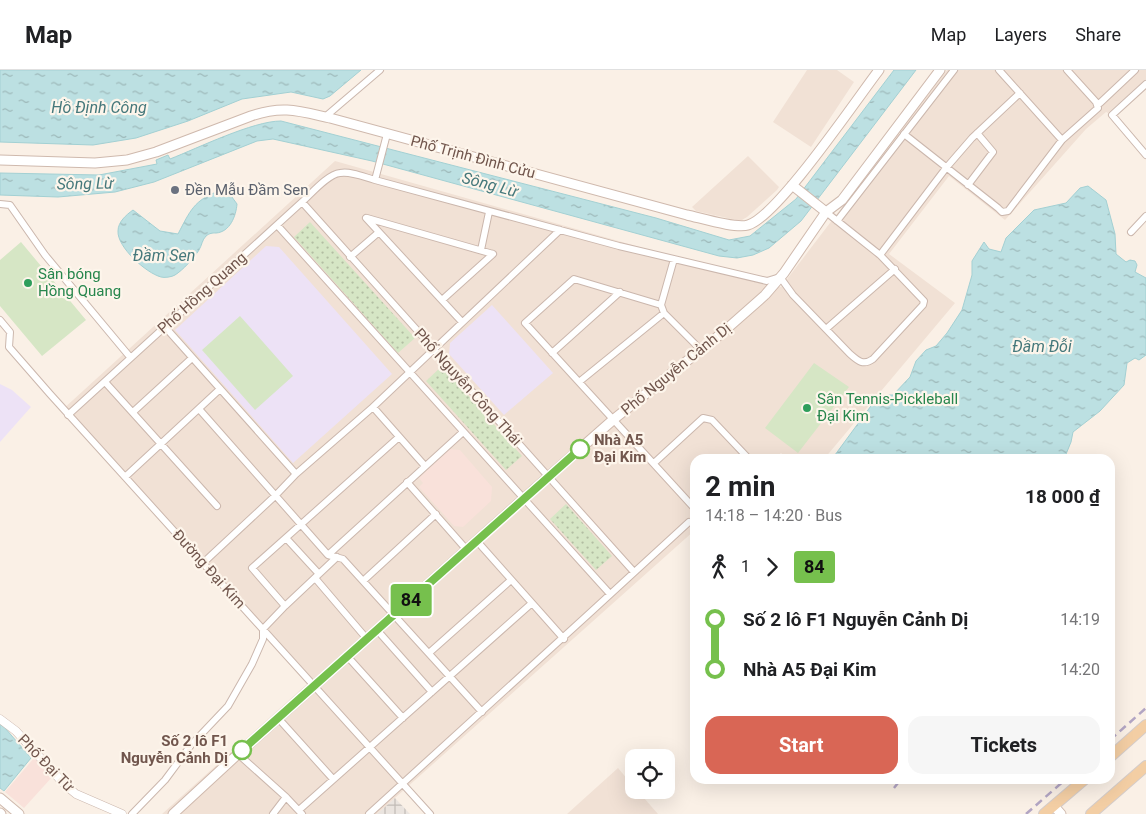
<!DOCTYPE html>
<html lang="en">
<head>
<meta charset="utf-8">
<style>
	body { margin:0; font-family:Roboto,sans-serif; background:#f6f6f6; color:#202124; height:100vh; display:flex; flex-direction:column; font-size:19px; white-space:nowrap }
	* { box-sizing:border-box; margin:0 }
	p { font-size:16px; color:#757577 }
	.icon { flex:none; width:28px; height:28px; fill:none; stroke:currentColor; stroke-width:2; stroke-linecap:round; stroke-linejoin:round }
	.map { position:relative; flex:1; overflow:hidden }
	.side { position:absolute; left:690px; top:384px; width:425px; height:330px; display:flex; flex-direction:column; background:#fff; border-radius:15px; box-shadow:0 5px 20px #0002 }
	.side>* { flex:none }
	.badge { padding:0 10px; border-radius:4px; font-size:18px; line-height:32px }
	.controls { position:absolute; left:625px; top:679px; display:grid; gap:10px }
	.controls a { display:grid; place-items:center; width:50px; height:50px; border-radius:10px; background:#fff; box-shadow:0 5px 20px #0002; font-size:25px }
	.map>.badge { position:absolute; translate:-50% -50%; box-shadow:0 0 0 2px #fff }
	.legs { display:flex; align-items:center; gap:8px; height:55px; padding:0 15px; font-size:16px }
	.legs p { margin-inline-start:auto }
	.head { display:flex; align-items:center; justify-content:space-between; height:85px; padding:0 15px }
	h1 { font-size:28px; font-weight:700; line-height:38px }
	.action { display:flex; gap:10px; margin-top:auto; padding:10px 15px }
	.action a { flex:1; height:58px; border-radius:15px; background:#d96655; color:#fff; font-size:20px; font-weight:700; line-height:58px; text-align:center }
	.action a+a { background:#f6f6f6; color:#202124 }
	ul { padding:0 15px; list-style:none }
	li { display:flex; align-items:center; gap:18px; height:50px; font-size:19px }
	li i { display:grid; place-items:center; width:8px; height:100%; margin:0 6px; background:currentColor }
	li i::after { content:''; width:12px; height:12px; margin:-6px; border:4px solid; border-radius:50%; background:#fff }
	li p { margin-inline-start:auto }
	li:first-child i { background:linear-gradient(#0000 50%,currentColor 0) }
	li:last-child i { background:linear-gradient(currentColor 50%,#0000 0) }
	header { display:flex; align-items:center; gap:30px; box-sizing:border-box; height:70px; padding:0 25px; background:#fff; border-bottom:1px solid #e0e0e0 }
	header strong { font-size:24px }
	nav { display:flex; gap:28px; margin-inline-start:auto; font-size:18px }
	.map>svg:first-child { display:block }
</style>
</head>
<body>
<header>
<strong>Map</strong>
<nav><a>Map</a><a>Layers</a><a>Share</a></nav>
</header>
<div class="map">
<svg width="1146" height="744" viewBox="0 0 1146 744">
	<defs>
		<pattern id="industrial-grid" width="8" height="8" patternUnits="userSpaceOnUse" patternTransform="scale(1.25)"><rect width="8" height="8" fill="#eae4df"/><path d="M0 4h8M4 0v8" fill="none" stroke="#c2bcb7"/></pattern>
		<pattern id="grass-dots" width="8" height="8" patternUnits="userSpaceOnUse" patternTransform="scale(1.25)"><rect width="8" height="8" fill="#d6e6c5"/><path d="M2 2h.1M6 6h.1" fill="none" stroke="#b2bda2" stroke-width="1.8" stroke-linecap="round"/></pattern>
		<pattern id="water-ripples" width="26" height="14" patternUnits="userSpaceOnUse" patternTransform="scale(1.25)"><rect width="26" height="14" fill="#bce0e2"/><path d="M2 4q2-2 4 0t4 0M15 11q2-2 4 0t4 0" fill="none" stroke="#9db8b9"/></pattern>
	</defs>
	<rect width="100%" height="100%" fill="#faf0e6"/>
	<path fill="#f1e1d5" d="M807,0H837L854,12L811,77L773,52Z
		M947,0H1146V9L1108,43L1106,42L1086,59L1005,150L949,106L889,184L955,233L824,389H788L781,383L774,389H695V460L377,744H162L307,614L61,341L335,91L781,217Z
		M748,86L779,117L777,120L747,147L742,150H736L696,141L692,137Z
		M618,698L634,717V720H637L658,744H567Z"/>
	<path fill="#f9e1da" d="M449,379L460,380L492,417L491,431L463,457L454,456L419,417L423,413L419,408Z
		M34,688L53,706L24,738L5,722Z"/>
	<path fill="url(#industrial-grid)" d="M395,728L410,744H377Z"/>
	<path fill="#ede2f6" d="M266,176L279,177L392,304L293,393L175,260Z
		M492,235L553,303L504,345L449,284L450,273Z
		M0,314L12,320L31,337L0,372Z"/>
	<path fill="url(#grass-dots)" d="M310,152L415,268L398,283L294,167Z
		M442,296L522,386L506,400L426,311Z
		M566,434L612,486L596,500L550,449Z"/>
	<path fill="#d6e6c5" d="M21,172L86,250L42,286L0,236V190Z
		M240,246L293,306L255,340L202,280Z
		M814,293L849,317L798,383L765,358Z"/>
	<path fill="url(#water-ripples)" stroke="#a3d0d3" d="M0,0H361L330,26L323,29L291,22L242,29L188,51L136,68L93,75L0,72Z
		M894,0H916L801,151L769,178L753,185L737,188L719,186L372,91L273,69L257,71L154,112L115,122L58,127L0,125V103L99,105L157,94L156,90L168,85L170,89C198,78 253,51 281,51L656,148L729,170L750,166L796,129Z
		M1088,116L1106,130L1115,164L1116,184L1126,192L1130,190L1135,191L1137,195L1135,202L1146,208V285L1139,290L1135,288L1127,293L1124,315L1100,341L1073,362L1071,372L1064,389H832L879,325H893L910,307L916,291L926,280L936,276L947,263L962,240L972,205V191L984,172L989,179L1001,182L1006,168L1034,140L1066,133L1080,118Z
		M219,121L229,123L237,134C236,146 230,162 216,163C212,163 210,163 206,166C202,170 202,175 199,180C194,188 183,200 175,205C172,207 164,208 161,207C146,203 117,177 118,161C118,152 126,145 133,140L160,161L178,164C190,141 194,130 219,121Z
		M0,654L5,658L31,688L4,721L0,718Z"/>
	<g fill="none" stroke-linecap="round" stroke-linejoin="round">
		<g stroke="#cbb7ad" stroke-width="8">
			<path id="minor" d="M999,0L1062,70
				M1146,14L1112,45L1146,85
				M1100,33L1135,0
				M325,47L380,0
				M904,64L998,138L1002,142L1008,141L1062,70L1098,38L1096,32L1067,0
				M375,110L387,64
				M968,115L993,82L977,63
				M302,132L634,502
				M0,134L10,135L45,185L130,287
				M366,148L462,252
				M367,148L493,184
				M837,151L954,0
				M277,155L610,524
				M1131,162L1146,146
				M481,180L489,142
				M880,185L946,98L972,68L1020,23
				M350,187L379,162
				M674,189L661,235L664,243L701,280
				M442,230L493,184
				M661,235L574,209L525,253L695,439
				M0,250L10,262L9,277L50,324L430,744
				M165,257L296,404
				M826,259L895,199
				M552,283L620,222
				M105,312L217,436
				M579,312L664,243
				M373,337L425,396
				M199,339L328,485L343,489L482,642
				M133,342L192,288
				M68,345L302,132C311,124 328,104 340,103C351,101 364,107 375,110L619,176L767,211L780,207L793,225L850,284C858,291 863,296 873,289L923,235L924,231L880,185L826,142
				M654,393L703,348L712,350L749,389
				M125,407L220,319
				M407,412L466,479
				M286,468L319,504
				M476,470L564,569
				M328,485L463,362
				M203,493L275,426L296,404L373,337L560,160
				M315,508L367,569
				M363,511L436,444
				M285,536L252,498L399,367
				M377,560L432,622
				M429,583L511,510
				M347,586L403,648
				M278,648L333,709
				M238,684L286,727L302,744
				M299,740L532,533
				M132,744L165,710L191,675L228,636L252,594L263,569V559L285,536L337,487
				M273,744L286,727
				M369,744C476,646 583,550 689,452"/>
		</g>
		<g stroke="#cbb7ad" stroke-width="9">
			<path id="tertiary" d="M0,649L16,661L65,715L76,724L122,744"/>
		</g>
		<g stroke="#cfb9ad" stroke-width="11">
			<path id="secondary" d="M0,90L95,93L127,90L156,82L251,46C283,35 299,41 330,48L687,145C701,148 736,159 748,155C777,147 856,30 879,0
				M792,115L826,142
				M0,728L19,744
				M1054,736L1061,744
				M0,743L1,744
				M173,744L238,684L548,407L614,349L722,263L765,225L784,203L826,142L842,130L940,0"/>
		</g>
		<g stroke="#d4ccca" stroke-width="12">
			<path id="primary" d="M1110,687L1146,655
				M1044,744L1085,709
				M1091,744L1146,696"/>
		</g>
		<use href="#minor" stroke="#fff" stroke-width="6"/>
		<use href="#tertiary" stroke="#fff" stroke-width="8"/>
		<use href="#secondary" stroke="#fff" stroke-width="9"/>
		<use href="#primary" stroke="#f3cea4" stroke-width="10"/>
		<path stroke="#b2a5c3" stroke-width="2.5" stroke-dasharray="8 5" stroke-linecap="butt" d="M1110,670L1146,638
			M894,718L901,709
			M1026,744L1066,709"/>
	</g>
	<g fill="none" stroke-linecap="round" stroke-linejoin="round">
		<g stroke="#fff" stroke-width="11">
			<path id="line-1" d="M242,680L580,379"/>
		</g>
		<use href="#line-1" stroke="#76c04d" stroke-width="8"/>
	</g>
	<circle fill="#6b7280" stroke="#fdf5eb" stroke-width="2" cx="175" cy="120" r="5"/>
	<g fill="#2e9e5b" stroke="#fdf5eb" stroke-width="2">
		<circle cx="28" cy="213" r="5"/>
		<circle cx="807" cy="338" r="5"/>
	</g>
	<g fill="#fff" stroke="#76c04d" stroke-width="2.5">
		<circle cx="580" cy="379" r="9"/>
		<circle cx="242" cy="680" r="9"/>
	</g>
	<g text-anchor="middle" stroke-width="4.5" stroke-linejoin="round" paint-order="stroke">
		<g font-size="15" fill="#71564d" stroke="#fdf5eb">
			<text transform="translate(473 87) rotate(15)" y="5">Phố Trịnh Đình Cửu</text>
			<text transform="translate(202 223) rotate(-42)" y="5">Phố Hồng Quang</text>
			<text transform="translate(676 299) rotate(-39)" y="5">Phố Nguyễn Cảnh Dị</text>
			<text transform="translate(468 317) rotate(48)" y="5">Phố Nguyễn Công Thái</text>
			<text transform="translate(209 499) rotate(48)" y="5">Đường Đại Kim</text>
			<text transform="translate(46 693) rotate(46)" y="5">Phố Đại Từ</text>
		</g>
		<g font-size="15" fill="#5b616d" stroke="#fdf5eb" text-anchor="start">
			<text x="185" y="125">Đền Mẫu Đầm Sen</text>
		</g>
		<g font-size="15" fill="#27864d" stroke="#fdf5eb" text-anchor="start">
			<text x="38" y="209">Sân bóng<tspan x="38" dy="17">Hồng Quang</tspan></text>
			<text x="817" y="334">Sân Tennis-Pickleball<tspan x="817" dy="17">Đại Kim</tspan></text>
		</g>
		<g font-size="15" font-weight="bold" fill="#71564d" stroke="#fdf5eb" text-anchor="start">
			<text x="594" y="375">Nhà A5<tspan x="594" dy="17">Đại Kim</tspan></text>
			<text x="228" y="676" text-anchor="end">Số 2 lô F1<tspan x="228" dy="17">Nguyễn Cảnh Dị</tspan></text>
		</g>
		<g font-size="16" font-style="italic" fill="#45787b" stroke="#fdf5eb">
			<text x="99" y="43">Hồ Định Công</text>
			<text transform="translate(85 113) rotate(-1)" y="6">Sông Lừ</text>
			<text transform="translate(490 114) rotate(15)" y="6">Sông Lừ</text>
			<text x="164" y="191">Đầm Sen</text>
			<text x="1042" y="282">Đầm Đỗi</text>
		</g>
	</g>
</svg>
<div class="controls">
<a><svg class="icon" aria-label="locate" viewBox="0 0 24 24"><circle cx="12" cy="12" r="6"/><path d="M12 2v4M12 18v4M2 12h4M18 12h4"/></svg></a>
</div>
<b class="badge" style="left:411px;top:530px;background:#76c04d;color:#111">84</b>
<section class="side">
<div class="head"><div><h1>2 min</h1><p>14:18 – 14:20 · Bus</p></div><b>18 000 ₫</b></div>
<div class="legs"><svg class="icon" aria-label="walk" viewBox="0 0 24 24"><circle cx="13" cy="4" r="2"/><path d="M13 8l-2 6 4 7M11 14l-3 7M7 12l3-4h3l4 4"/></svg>1<svg class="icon" aria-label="forward" viewBox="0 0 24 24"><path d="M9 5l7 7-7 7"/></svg><b class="badge" style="background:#76c04d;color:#111">84</b></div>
<ul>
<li><i style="color:#76c04d"></i><b>Số 2 lô F1 Nguyễn Cảnh Dị</b><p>14:19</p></li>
<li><i style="color:#76c04d"></i><b>Nhà A5 Đại Kim</b><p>14:20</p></li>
</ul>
<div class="action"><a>Start</a><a>Tickets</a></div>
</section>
</div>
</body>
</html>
